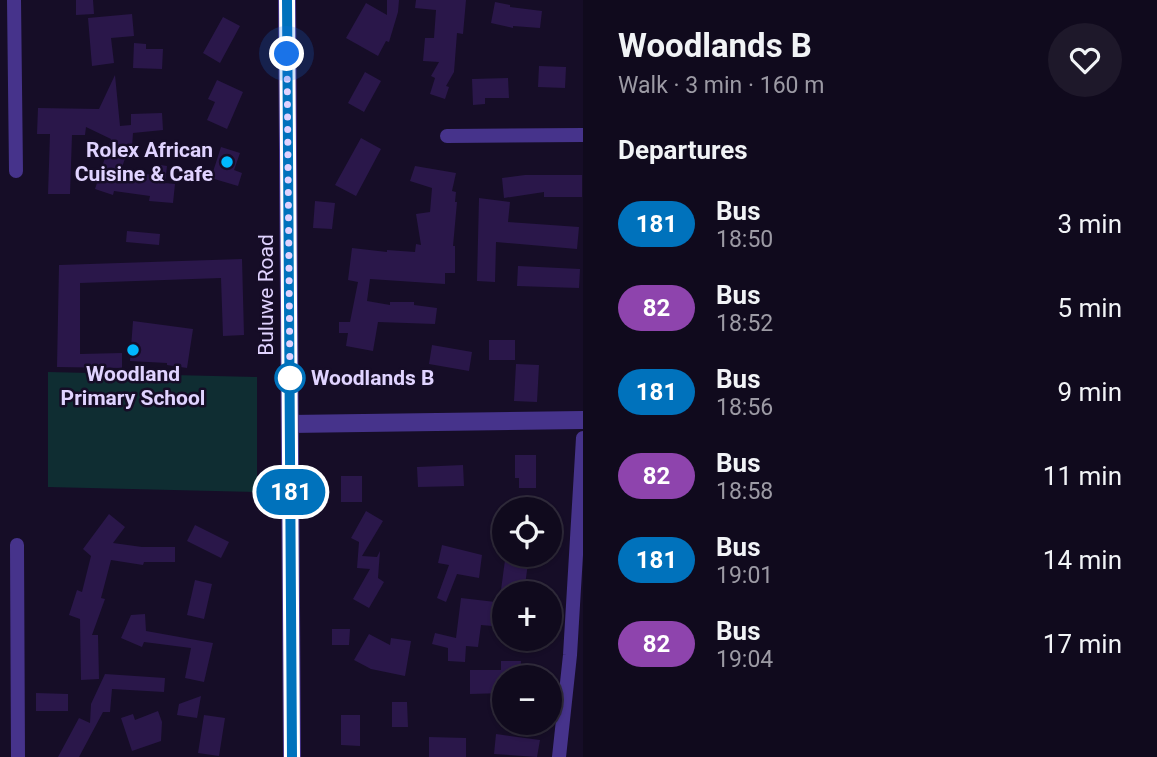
<!DOCTYPE html>
<html lang="en">
<head>
<meta charset="utf-8">
<style>
	body { margin:0; font-family:Roboto,sans-serif; background:#1e182a; color:#f1f3f6; height:100vh; display:flex; flex-direction:column; font-size:26px; white-space:nowrap }
	* { box-sizing:border-box; margin:0 }
	p { font-size:23px; color:#9c9aa4 }
	.icon { flex:none; width:38px; height:38px; fill:none; stroke:currentColor; stroke-width:2; stroke-linecap:round; stroke-linejoin:round }
	.map { position:relative; flex:1; overflow:hidden }
	.details { display:flex; flex-direction:column; background:#100a1d; width:574px }
	.details>* { flex:none }
	.badge { padding:0 14px; border-radius:23px; font-size:24px; line-height:46px }
	.controls { position:absolute; left:492px; top:497px; display:grid; gap:14px }
	.controls a { display:grid; place-items:center; width:70px; height:70px; border-radius:50%; background:#100a1d; box-shadow:0 2px 5px #0004,0 0 0 2px #302b3b; font-size:35px }
	.you { position:absolute; width:35px; height:35px; margin:-18px; border:5px solid #fff; border-radius:50%; background:#1a73e8; box-shadow:0 0 0 10px #1a73e833 }
	.map>.badge { position:absolute; translate:-50% -50%; box-shadow:0 0 0 4px #fff }
	h2 { padding:0 35px; font-size:26px; line-height:63px }
	.round { display:grid; place-items:center; flex:none; width:74px; height:74px; border-radius:37px; background:#1e182a }
	.headline { display:flex; align-items:center; justify-content:space-between; height:119px; padding:0 35px }
	h1 { font-size:33px; font-weight:700; line-height:52px }
	ul { padding:0; list-style:none }
	li { display:flex; align-items:center; gap:21px; height:84px; padding:0 35px }
	li div { flex:1 }
	li b { display:block; font-size:26px }
	li em { font-style:normal }
	li .badge { min-width:77px; font-weight:700; text-align:center }
	main { display:flex; flex:1; min-height:0 }
	.map>svg:first-child { display:block }
</style>
</head>
<body>
<main>
<div class="map">
<svg width="583" height="757" viewBox="0 0 583 757">
	<rect width="100%" height="100%" fill="#160d27"/>
	<path fill="#0f2d32" d="M48,372L257,377V492L48,487Z"/>
	<path fill="#2a174a" d="M76,0H93L94,14L76,15Z
		M387,0H399L398,12L389,42L386,41L378,56L346,38L366,3L387,15Z
		M416,0H466L463,34L457,33L454,72L446,86L449,87L445,99L430,94L435,78L431,76L439,62L423,61L425,38H434L436,10L415,8Z
		M495,2L510,5V7L542,11L540,28L513,26V28L491,23Z
		M132,14L134,36L111,38L114,63L92,66L88,18Z
		M223,17L240,26L220,63L203,53Z
		M134,43L146,44V49H163L162,69L133,68Z
		M539,66L566,67L565,88L538,87Z
		M365,72L381,81L364,112L348,103Z
		M115,75L120,126L131,125V114L162,113L163,130L133,133L132,147H129L121,170L152,175L154,164L167,166L165,183L175,184L173,203L149,201L150,196L114,191L113,195L95,189L111,139L86,127L85,135H72L70,194H48L50,134H37L38,108L99,109Z
		M508,78L509,98H485V104L473,105L472,79Z
		M217,80L243,92L227,129L207,120L215,102L208,99Z
		M361,138L381,149L356,196L335,185Z
		M221,147L240,153L234,170L242,173L238,186L211,178Z
		M415,166L456,173L452,191L456,192L455,202H457L453,246H455V273H445V284L370,279L367,301L390,305V302H414V305L437,308L435,324L378,322L373,351L346,346L348,333H339V322H350L358,282L348,280L352,248L387,252V250L415,252L416,244L421,245L416,214L430,212L432,188L410,181Z
		M525,175H582V197H544V192L504,198L502,178Z
		M479,198L510,202L508,222L579,227L577,249L496,242L495,282L477,281Z
		M315,201L335,203L332,229L313,228Z
		M127,231L160,234L159,245L126,242Z
		M242,259L244,335L223,336L221,278L80,283V354L122,353V368L57,367L59,265Z
		M518,266L580,269L579,288L517,286Z
		M133,321L193,329L187,368L167,365V363L130,361Z
		M489,340H515V360H489Z
		M432,345L472,352L469,371L429,364Z
		M516,364L539,365L537,402L514,401Z
		M515,455H536V488H519V478H515Z
		M463,465L464,486L418,487L417,467Z
		M341,476H362V502H341Z
		M366,511L383,521L362,556L377,557L380,551L378,578L384,582L369,608L353,599L370,569L357,568L359,542L351,538Z
		M109,514L125,527L113,543L142,547H175V562H144L143,565L111,560L101,598L105,599L92,635H98L99,679L81,680L80,619L69,615L77,590L82,592L91,556L83,549Z
		M195,525L229,542L221,558L187,541Z
		M442,545L482,555L479,578L457,574L446,602L437,598L449,565L438,563Z
		M505,560L528,563L524,593L501,590Z
		M195,580L212,584L204,619L187,615Z
		M461,598L504,603V627L481,625L478,647L466,646L465,662L448,661V648L432,644L435,633L456,638Z
		M145,614L146,631L213,643L204,682L185,678L191,648L144,642L142,647L121,638L131,615Z
		M332,629H350L349,645H332Z
		M369,634L390,645L391,638L411,641L405,676L371,669L354,660Z
		M501,661H521L520,677H504V693L470,694V670H501Z
		M105,674L165,678L164,692L112,689L110,712H103L79,757H58L79,718L90,723L91,704Z
		M36,693L68,694V711H36Z
		M201,696L197,718L177,715L179,704Z
		M392,702H407L408,727H392Z
		M158,711L162,722L161,741L132,751L121,718L133,714L135,720Z
		M204,715L225,718L219,756L198,753Z
		M341,715H360V746L341,745Z
		M496,734L540,740L537,757L494,754Z
		M429,737L466,738V757H429Z"/>
	<g fill="none" stroke-linecap="round" stroke-linejoin="round">
		<path stroke="#46338b" stroke-width="14" d="M14,0L16,171
			M447,136L583,135
			M17,545L18,757
			M559,757L570,655L583,438"/>
		<path stroke="#46338b" stroke-width="18" d="M287,0L292,757
			M290,424L583,420"/>
	</g>
	<g fill="none" stroke-linecap="round" stroke-linejoin="round">
		<g stroke="#fff" stroke-width="16">
			<path id="line" d="M287,0L292,757"/>
		</g>
		<use href="#line" stroke="#0072bc" stroke-width="10"/>
		<path stroke="#e0d3ff" stroke-width="7" stroke-dasharray="0 12.6" d="M287,54L290,378"/>
	</g>
	<g fill="#00b8fe" stroke="#160d27" stroke-width="2.5">
		<circle cx="227" cy="162" r="7"/>
		<circle cx="133" cy="350" r="7"/>
	</g>
	<circle fill="#fff" stroke="#0072bc" stroke-width="3.5" cx="290" cy="378" r="14"/>
	<g text-anchor="middle" stroke-width="5" stroke-linejoin="round" paint-order="stroke">
		<g font-size="21" font-weight="bold" fill="#e0d3ff" stroke="#160d27" text-anchor="end">
			<text x="213" y="157">Rolex African<tspan x="213" dy="24">Cuisine &amp; Cafe</tspan></text>
			<text x="133" y="381" text-anchor="middle">Woodland<tspan x="133" dy="24">Primary School</tspan></text>
		</g>
		<g font-size="21" fill="#e0d3ff" stroke="#160d27">
			<text transform="translate(266 295) rotate(-90)" y="7">Buluwe Road</text>
		</g>
		<g font-size="21" font-weight="bold" fill="#e0d3ff" stroke="#160d27" text-anchor="start">
			<text x="311" y="385">Woodlands B</text>
		</g>
	</g>
</svg>
<div class="controls">
<a><svg class="icon" aria-label="locate" viewBox="0 0 24 24"><circle cx="12" cy="12" r="6"/><path d="M12 2v4M12 18v4M2 12h4M18 12h4"/></svg></a>
<a>+</a>
<a>−</a>
</div>
<div class="you" style="left:287px;top:54px"></div>
<b class="badge" style="left:291px;top:492px;background:#0072bc;color:#fff">181</b>
</div>
<section class="details">
<div class="headline"><div><h1>Woodlands B</h1><p>Walk · 3 min · 160 m</p></div><a class="round"><svg class="icon" aria-label="heart" viewBox="0 0 24 24"><path d="M12 20l-8-8c-3-5 5-10 8-4 3-6 11-1 8 4z"/></svg></a></div>
<h2>Departures</h2>
<ul>
<li><span class="badge" style="background:#0072bc;color:#fff">181</span><div><b>Bus</b><p>18:50</p></div><em>3 min</em></li>
<li><span class="badge" style="background:#8e44ad;color:#fff">82</span><div><b>Bus</b><p>18:52</p></div><em>5 min</em></li>
<li><span class="badge" style="background:#0072bc;color:#fff">181</span><div><b>Bus</b><p>18:56</p></div><em>9 min</em></li>
<li><span class="badge" style="background:#8e44ad;color:#fff">82</span><div><b>Bus</b><p>18:58</p></div><em>11 min</em></li>
<li><span class="badge" style="background:#0072bc;color:#fff">181</span><div><b>Bus</b><p>19:01</p></div><em>14 min</em></li>
<li><span class="badge" style="background:#8e44ad;color:#fff">82</span><div><b>Bus</b><p>19:04</p></div><em>17 min</em></li>
</ul>
</section>
</main>
</body>
</html>
